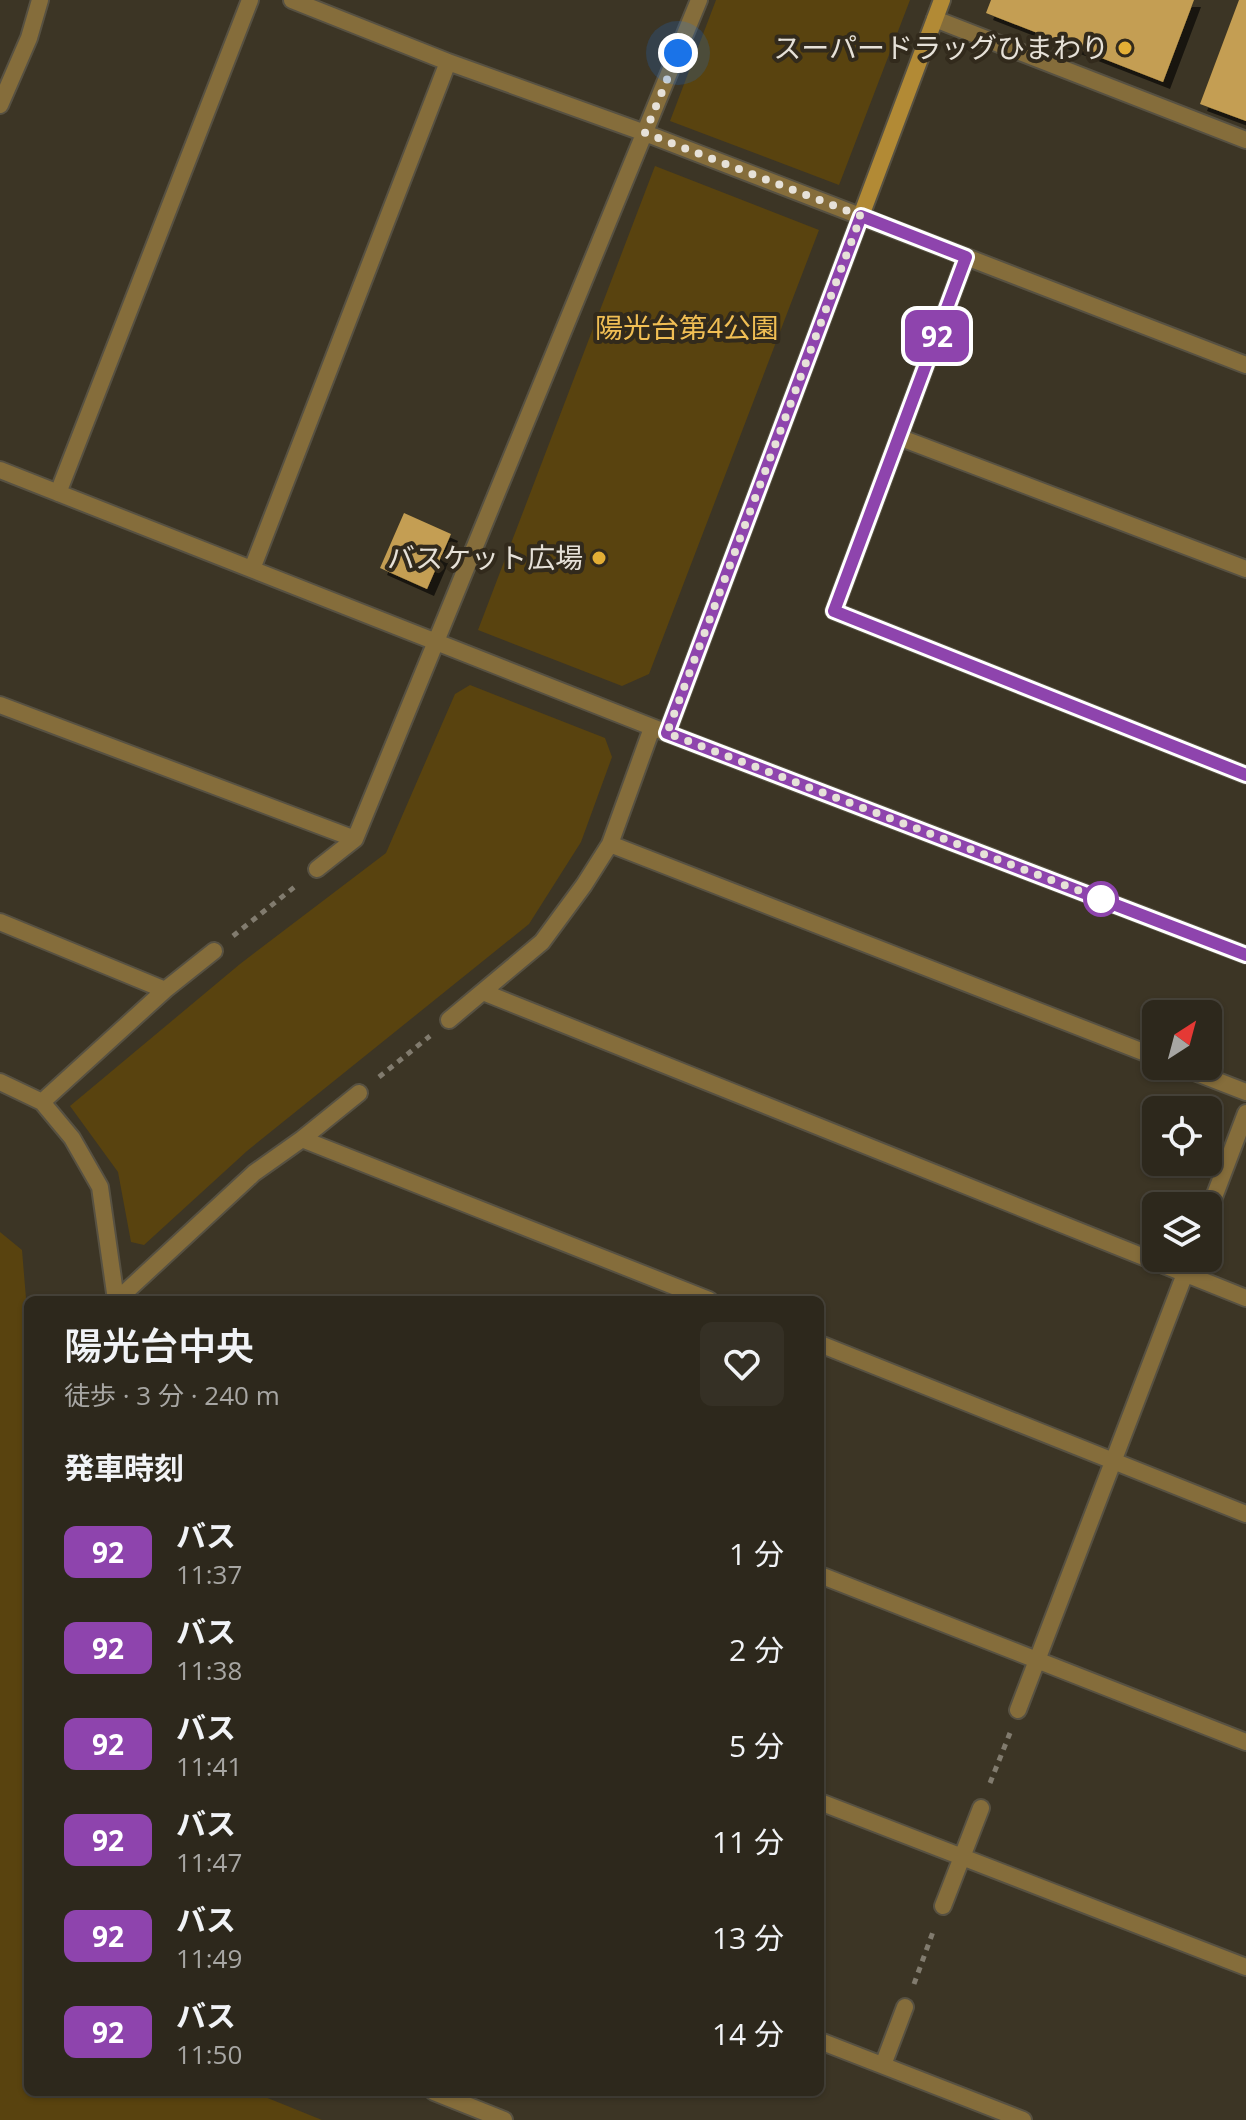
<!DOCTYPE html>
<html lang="ja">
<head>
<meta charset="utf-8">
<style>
	body { margin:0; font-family:"Open Sans","Noto Sans JP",sans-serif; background:#353025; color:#f1f3f6; height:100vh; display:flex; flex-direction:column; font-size:30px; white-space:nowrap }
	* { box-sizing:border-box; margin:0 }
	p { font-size:26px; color:#a7a6a3 }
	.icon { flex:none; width:44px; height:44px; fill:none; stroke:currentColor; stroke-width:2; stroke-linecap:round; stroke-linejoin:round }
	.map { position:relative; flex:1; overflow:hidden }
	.details { position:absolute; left:24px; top:1296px; width:800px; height:800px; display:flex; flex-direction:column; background:#2d281c; border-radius:12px; box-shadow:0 2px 6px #0004,0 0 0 2px #48443b }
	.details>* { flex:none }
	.badge { padding:0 16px; border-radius:12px; font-size:28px; line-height:52px }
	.needle { width:52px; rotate:36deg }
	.fabs { position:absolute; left:1142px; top:1000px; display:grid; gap:16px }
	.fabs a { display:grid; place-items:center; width:80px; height:80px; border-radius:12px; background:#2d281c; box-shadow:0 2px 6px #0004,0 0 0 2px #48443b; font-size:40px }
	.you { position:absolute; width:40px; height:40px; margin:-20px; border:6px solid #fff; border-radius:50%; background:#1a73e8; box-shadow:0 0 0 12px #1a73e833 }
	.map>.badge { position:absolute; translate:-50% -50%; box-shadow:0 0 0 4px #fff }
	h2 { padding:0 40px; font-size:30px; line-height:72px }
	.round { display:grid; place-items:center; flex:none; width:84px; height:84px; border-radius:12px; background:#353025 }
	.headline { display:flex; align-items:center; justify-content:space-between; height:136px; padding:0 40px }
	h1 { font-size:38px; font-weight:600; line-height:60px }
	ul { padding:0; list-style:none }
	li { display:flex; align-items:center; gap:24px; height:96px; padding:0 40px }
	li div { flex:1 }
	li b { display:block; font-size:30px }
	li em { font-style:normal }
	li .badge { min-width:88px; font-weight:700; text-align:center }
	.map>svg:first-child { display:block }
</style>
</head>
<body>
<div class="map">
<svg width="1246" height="2120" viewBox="0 0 1246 2120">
	<defs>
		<filter id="shadow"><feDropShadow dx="7" dy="7" stdDeviation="0" flood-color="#0009"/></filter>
	</defs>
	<rect width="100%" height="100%" fill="#3c3525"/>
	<path fill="#59430f" d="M716,0H910L839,185L670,121Z
		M655,166L819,230L649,674L622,686L478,630Z
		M470,685L605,738L612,757L581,842L529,924L247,1151L144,1245L131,1242L118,1172L70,1106L240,964L386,853L455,694Z
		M0,1232L22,1250L28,1322V2092H253L322,2120H0Z"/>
	<path fill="#c49e52" filter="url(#shadow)" d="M991,0H1194L1163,82L986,13Z
		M1239,0H1246V121L1200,104Z
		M404,513L451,534L427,589L380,568Z"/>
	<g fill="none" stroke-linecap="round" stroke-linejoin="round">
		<g stroke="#575142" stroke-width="20">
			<path id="street" d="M292,0L448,62L645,133L1246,365
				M935,19L1246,140
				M0,105L29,38L40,0
				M966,257L834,611L1246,775
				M901,438L1246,569
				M0,470L667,733
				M58,493L250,0
				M252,569L448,62
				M0,705L355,839L699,0
				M610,844L1156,1057
				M317,869L355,839
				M0,922L165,990L42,1102
				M165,990L214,951
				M483,992L1246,1298
				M449,1020L542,942L584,885L610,844L652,728
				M1179,1066L1246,1092
				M0,1082L42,1102L72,1138L100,1187L116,1300
				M302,1139L359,1093
				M1208,1213L1246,1113
				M117,1300L254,1173L302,1139L709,1300
				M820,1344L1246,1514
				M820,1575L1246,1742
				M1018,1710L1191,1258
				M820,1802L1246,1967
				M943,1906L981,1808
				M820,2041L1023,2120
				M883,2065L905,2007
				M434,2092L504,2120"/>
		</g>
		<g stroke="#575142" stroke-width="20">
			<path id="secondary" d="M942,0L667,733L1246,955"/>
		</g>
		<path stroke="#817b6e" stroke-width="5" stroke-dasharray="6 6" stroke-linecap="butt" d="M233,936L297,885
			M379,1077L430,1036
			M990,1783L1010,1733
			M914,1984L934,1929"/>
		<use href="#street" stroke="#856d3b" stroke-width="16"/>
		<use href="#secondary" stroke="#b28a35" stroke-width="16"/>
	</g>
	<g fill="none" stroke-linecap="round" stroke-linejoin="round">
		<g stroke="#fff" stroke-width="18">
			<path id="line" d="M1246,775L834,611L966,257L861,216L667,733L1246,955"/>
		</g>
		<use href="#line" stroke="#8e44ad" stroke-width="12"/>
		<path stroke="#e6e1d8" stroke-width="8" stroke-dasharray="0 14.4" d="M678,53L645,133L861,216L667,733L1101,899"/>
	</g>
	<g fill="#e3ae35" stroke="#322a1c" stroke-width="3">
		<circle cx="1125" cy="48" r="8"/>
		<circle cx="599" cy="558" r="8"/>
	</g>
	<circle fill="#fff" stroke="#8e44ad" stroke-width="4" cx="1101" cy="899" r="16"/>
	<g text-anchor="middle" stroke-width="8" stroke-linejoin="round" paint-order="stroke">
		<g font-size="28" fill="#e6e1d8" stroke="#322a1c" text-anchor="end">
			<text x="1109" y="58">スーパードラッグひまわり</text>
			<text x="583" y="568">バスケット広場</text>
		</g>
		<g font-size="28" fill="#f0be54" stroke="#322a1c">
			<text x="687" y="338">陽光台第4公園</text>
		</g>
	</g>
</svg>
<div class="fabs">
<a><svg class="needle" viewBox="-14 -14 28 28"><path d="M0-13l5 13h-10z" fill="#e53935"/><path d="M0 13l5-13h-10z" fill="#a7a6a3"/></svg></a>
<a><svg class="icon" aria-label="locate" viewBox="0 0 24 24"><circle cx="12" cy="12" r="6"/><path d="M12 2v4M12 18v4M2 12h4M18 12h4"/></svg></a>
<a><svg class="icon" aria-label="layers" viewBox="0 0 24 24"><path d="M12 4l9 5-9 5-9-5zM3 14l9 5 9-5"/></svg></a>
</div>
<div class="you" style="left:678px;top:53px"></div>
<b class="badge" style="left:937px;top:336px;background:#8e44ad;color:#fff">92</b>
<section class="details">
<div class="headline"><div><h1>陽光台中央</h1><p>徒歩 · 3 分 · 240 m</p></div><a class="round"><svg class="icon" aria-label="heart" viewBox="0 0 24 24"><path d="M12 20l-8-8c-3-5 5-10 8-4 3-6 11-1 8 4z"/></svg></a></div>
<h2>発車時刻</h2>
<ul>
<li><span class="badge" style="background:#8e44ad;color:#fff">92</span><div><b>バス</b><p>11:37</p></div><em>1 分</em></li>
<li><span class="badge" style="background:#8e44ad;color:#fff">92</span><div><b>バス</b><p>11:38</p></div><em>2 分</em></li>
<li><span class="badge" style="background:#8e44ad;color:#fff">92</span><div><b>バス</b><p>11:41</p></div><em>5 分</em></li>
<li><span class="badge" style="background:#8e44ad;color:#fff">92</span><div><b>バス</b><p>11:47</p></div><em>11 分</em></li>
<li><span class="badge" style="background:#8e44ad;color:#fff">92</span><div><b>バス</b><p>11:49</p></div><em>13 分</em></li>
<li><span class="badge" style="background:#8e44ad;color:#fff">92</span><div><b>バス</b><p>11:50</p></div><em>14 分</em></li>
</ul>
</section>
</div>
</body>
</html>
